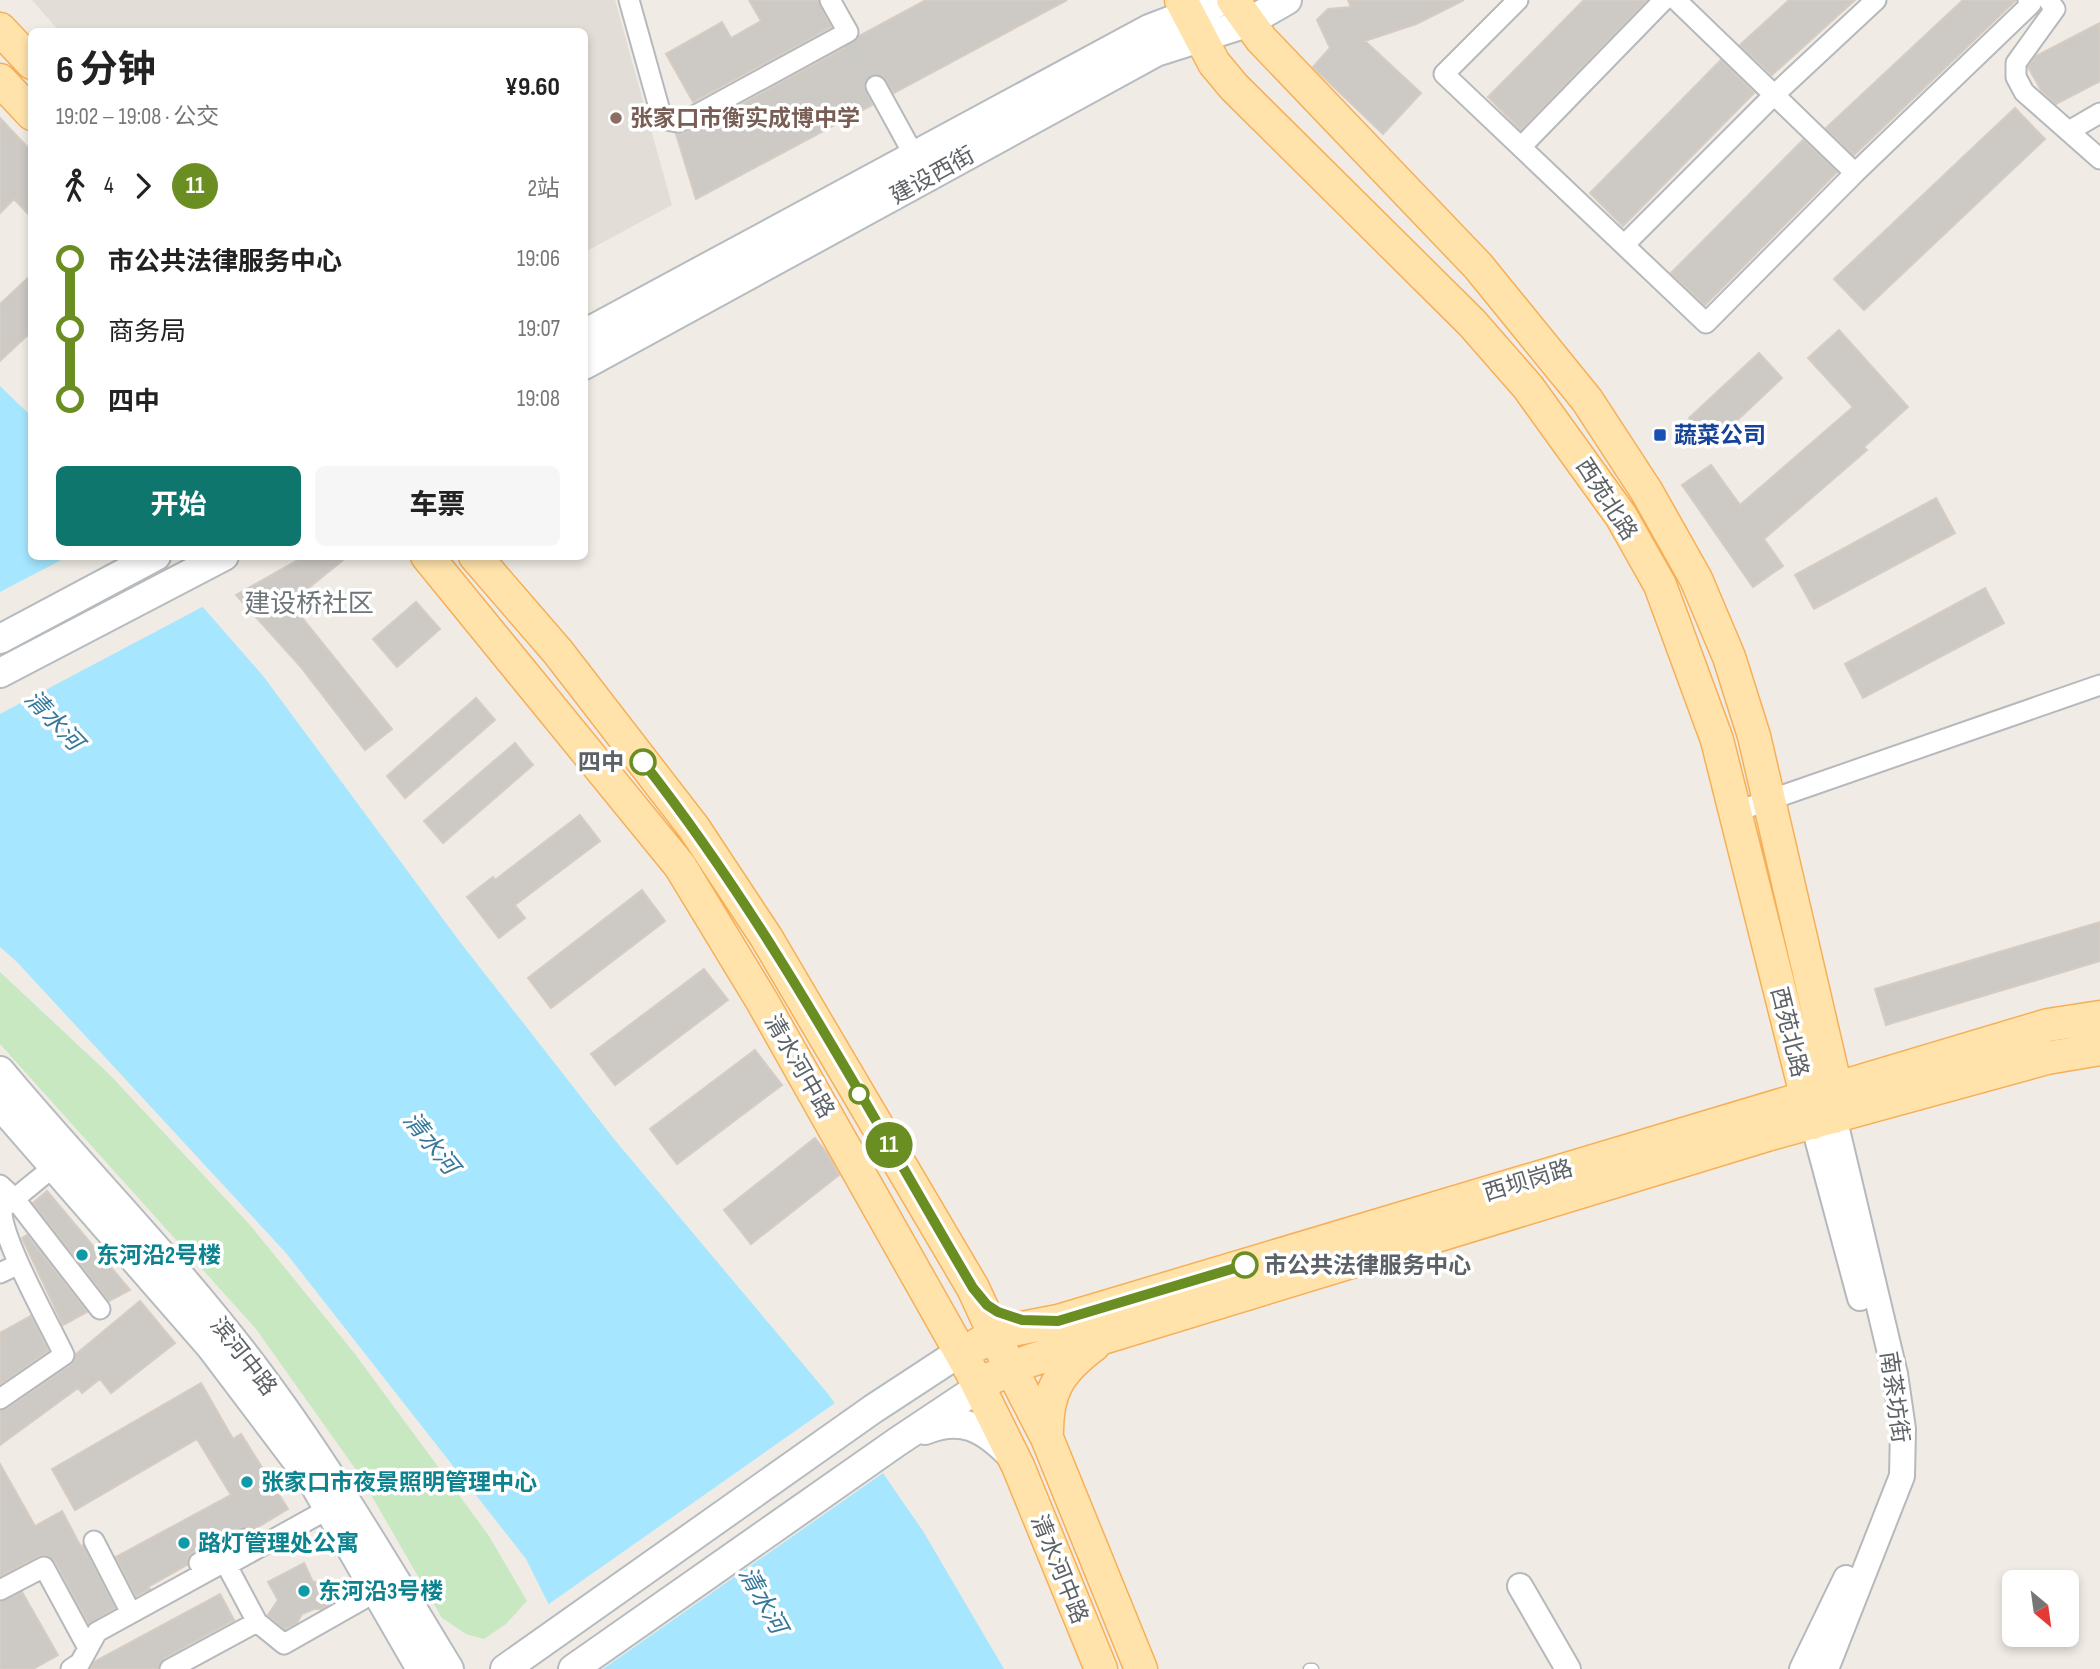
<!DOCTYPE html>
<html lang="zh">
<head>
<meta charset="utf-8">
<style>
	body { margin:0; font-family:"Sofia Sans Condensed","Noto Sans SC",sans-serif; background:#f6f6f6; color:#222; height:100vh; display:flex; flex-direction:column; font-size:26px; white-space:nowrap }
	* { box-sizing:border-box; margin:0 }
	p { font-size:23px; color:#767676 }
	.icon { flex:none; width:38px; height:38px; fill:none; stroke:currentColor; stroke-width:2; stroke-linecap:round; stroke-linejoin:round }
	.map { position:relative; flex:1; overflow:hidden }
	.panel { position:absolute; left:28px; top:28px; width:560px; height:532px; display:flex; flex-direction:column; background:#fff; border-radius:10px; box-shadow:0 4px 10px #0003 }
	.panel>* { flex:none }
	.badge { padding:0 14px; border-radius:23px; font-size:24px; line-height:46px }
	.needle { width:46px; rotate:151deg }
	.controls { position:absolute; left:2002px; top:1570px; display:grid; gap:14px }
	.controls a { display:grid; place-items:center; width:77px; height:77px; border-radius:10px; background:#fff; box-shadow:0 4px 10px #0003; font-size:35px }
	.map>.badge { position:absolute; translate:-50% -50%; box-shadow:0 0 0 4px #fff }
	.legs { display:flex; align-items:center; gap:10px; height:77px; padding:0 28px; font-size:23px }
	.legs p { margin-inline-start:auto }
	.summary { display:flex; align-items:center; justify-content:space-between; height:119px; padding:0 28px }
	h1 { font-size:38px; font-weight:700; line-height:52px }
	.primary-button { display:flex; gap:14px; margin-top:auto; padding:14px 28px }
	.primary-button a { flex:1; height:80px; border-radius:10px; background:#0f766e; color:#fff; font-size:28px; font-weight:700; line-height:80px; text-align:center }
	.primary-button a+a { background:#f6f6f6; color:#222 }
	ul { padding:0 28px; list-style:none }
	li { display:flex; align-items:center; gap:24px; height:70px; font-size:26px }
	li i { display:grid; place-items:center; width:10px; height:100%; margin:0 9px; background:currentColor }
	li i::after { content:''; width:18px; height:18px; margin:-9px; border:5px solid; border-radius:50%; background:#fff }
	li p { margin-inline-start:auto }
	li:first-child i { background:linear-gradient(#0000 50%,currentColor 0) }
	li:last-child i { background:linear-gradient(currentColor 50%,#0000 0) }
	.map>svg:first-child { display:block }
</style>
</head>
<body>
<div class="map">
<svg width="2100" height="1669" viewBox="0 0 2100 1669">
	<rect width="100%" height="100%" fill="#f0ece5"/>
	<path fill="#e2ddd6" d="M32,0H615L672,205L585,252L584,32L59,31Z"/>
	<path fill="#c7e8c1" d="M0,972L110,1075L250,1225L355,1354L489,1536L527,1601L506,1624L484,1639L466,1634L442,1618L359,1474L256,1329L0,1044Z"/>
	<path fill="#a6e7ff" d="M0,386L31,416L32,556L159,557L264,677L460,942L614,1139L829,1395L923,1531L1004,1669H581L526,1559L286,1253L17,962L0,947Z"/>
	<path fill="#f0ece5" d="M164,556L206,605L0,714V592L67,557Z
		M838,1401L886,1471L603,1669H577L546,1606Z"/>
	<path fill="#cdc9c4" stroke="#d5ccc3" stroke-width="2" d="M749,0H818L831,27L693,102L666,54L722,22L731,38L761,21Z
		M926,0H1067L894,93L883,76L871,75L866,79L864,86L872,105L696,199L676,134L698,128L854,43L859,36Z
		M1348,0H1464L1416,24L1365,41L1421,93L1383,134L1313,67L1330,48L1317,20L1328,9L1351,7Z
		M1584,0H1647L1521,130L1488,97Z
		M1789,0H1855L1772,75L1740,45Z
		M1963,0H2016L1854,155L1826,128Z
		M2100,23V81L2056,104L2041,90L2028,67L2036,56Z
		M1721,60L1754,93L1623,226L1590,193Z
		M2015,108L2045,139L1864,310L1834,279Z
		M0,118L32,152V218L14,199L0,213Z
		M1803,140L1837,172L1705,305L1671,273Z
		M32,274V331L0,361V304Z
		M1839,330L1908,407L1864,447L1867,450L1764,539L1783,566L1753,587L1682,485L1711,465L1740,505L1853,407L1808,358Z
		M1759,353L1782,378L1713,443L1689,418Z
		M1936,498L1955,533L1814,609L1795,575Z
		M305,556H348L290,603L392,729L365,750L300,666L236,595Z
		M1985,588L2004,623L1863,698L1845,664Z
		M416,602L440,629L397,667L373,639Z
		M476,698L495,720L405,798L387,776Z
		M515,743L533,765L443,843L424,821Z
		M580,815L600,841L515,905L525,918L499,938L467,897L493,877L495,880Z
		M642,890L665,921L551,1008L528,978Z
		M2100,922V961L1886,1025L1875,989Z
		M704,969L728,1000L615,1085L591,1054Z
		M755,1050L782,1085L677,1164L650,1129Z
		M815,1138L827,1153L839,1175L751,1244L724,1210Z
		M47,1191L130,1290L109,1301L33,1203Z
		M27,1235L87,1312L63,1325L22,1238Z
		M140,1301L175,1343L111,1393L100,1379L82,1393L78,1388L0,1445V1411L7,1409L71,1365L76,1354Z
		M31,1316L48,1351L0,1384V1333Z
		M201,1383L233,1439L241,1434L288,1509L253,1530L246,1527L239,1528L193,1552L188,1557L187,1565L148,1587L150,1589L136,1596L116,1557L231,1495L197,1439L75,1510L52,1469Z
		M0,1464L35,1526L62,1511L81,1547L83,1545L115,1608L89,1624L55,1561L45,1555L38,1556L0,1576Z
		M304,1563L313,1582L335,1581L336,1601L321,1609H314L302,1614L297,1623L285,1629L268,1615L278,1600L268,1582Z
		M22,1592L58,1655L33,1669H0V1602Z
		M220,1594L234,1620L164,1658L158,1669H91L94,1662Z"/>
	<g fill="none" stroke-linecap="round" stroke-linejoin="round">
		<path stroke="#cbcac5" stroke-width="19" stroke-dasharray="19 10" stroke-linecap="butt" d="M852,40L876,86"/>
		<g stroke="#b6b9bc" stroke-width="13">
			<path id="service" d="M1309,1669H1313"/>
		</g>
		<g stroke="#b6b9bc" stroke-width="23">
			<path id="minor" d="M629,0L660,111L666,120L677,122L692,117L848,32L830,0
				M1518,0L1444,74L1706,323L1855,173L2031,4L2028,0
				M1676,0L1855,173
				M2048,0L2055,9L2016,63V77L2024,92L2100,159
				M876,86L915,157
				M2069,131L2100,113
				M1521,147L1664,0
				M1624,245L1774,95L1876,0
				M1735,812L2100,685
				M0,1185L14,1198L100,1309
				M0,1273L19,1264
				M0,1399L64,1355C50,1325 0,1237 2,1209L62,1160
				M94,1541L131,1613
				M199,1563L245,1539
				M226,1564L257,1622L284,1644L388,1585
				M0,1590L44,1567L88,1648
				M71,1669L80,1663L97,1632L219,1565L231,1563L339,1503
				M170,1669L257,1622"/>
		</g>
		<g stroke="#b6b9bc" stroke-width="28">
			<path id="tertiary" d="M1813,1123L1860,1298
				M1520,1586L1568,1669
				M1802,1669L1846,1578
				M1826,1669L1902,1476L1903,1429L1895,1374L1834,1117"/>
		</g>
		<g stroke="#b6bbbf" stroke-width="32">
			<path id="secondary" d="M584,334L1149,29L1225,0
				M584,365L1156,52L1247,23L1287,0
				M0,639L156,556
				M0,673L224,556
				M0,1071C82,1169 172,1260 249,1361C324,1459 385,1564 449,1669
				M0,1105L211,1347L313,1482L421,1669
				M925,1430C962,1415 984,1428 1010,1454
				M505,1669L873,1409L960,1352
				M573,1669L897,1442L978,1388"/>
		</g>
		<g stroke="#f7af57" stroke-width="35">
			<path id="primary" d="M1181,0L1214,63L1234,87L1472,323L1528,387L1621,516L1660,585L1717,740L1813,1123
				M1233,0L1261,39L1478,266L1587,400L1647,492L1696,579L1729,657L1754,736L1836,1088L1834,1117
				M0,29L32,63
				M0,80L32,114
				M427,556L680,866L762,1001L971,1371L1018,1466L1101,1669
				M475,556L558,652L694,828L766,937L973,1288L1003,1353L1047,1438L1141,1669
				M977,1345L996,1333L1058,1321L2048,1025L2100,1017
				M994,1377L1029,1361L1073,1347L1767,1135L2047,1058L2100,1049
				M1047,1437C1046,1392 1058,1372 1094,1345"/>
		</g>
		<use href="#service" stroke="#fff" stroke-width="10"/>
		<use href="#minor" stroke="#fff" stroke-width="19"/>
		<use href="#tertiary" stroke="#fff" stroke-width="24"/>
		<use href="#secondary" stroke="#fff" stroke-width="28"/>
		<use href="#primary" stroke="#ffe3ab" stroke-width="32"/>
	</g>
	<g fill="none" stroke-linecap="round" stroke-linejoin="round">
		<g stroke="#fff" stroke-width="16">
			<path id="line-1" d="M643,762C771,925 868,1110 973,1288L987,1305L998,1312L1022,1320L1058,1321L1245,1265"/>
		</g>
		<use href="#line-1" stroke="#6b8e23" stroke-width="10"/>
	</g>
	<circle fill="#8d6e63" stroke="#fff" stroke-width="2.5" cx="616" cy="118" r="7"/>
	<rect fill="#1a4fb4" stroke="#fff" stroke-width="2.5" x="1653" y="428" width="14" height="14" rx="3.5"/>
	<g fill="#fff" stroke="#6b8e23" stroke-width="3.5">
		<circle cx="643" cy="762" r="12"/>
		<circle cx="859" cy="1094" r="9"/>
		<circle cx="1245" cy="1265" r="12"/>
	</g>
	<g fill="#0f9aa8" stroke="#fff" stroke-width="2.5">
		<circle cx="82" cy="1255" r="7"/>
		<circle cx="247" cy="1482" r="7"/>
		<circle cx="184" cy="1543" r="7"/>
		<circle cx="304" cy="1591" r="7"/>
	</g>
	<g text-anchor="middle" stroke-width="7" stroke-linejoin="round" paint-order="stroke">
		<g font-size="23" font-weight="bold" fill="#785e54" stroke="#fff" text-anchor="start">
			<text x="630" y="126">张家口市衡实成博中学</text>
		</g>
		<g font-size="23" fill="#5d6266" stroke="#fff">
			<text transform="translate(932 175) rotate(-29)" y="8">建设西街</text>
			<text transform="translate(1607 499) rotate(57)" y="8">西苑北路</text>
			<text transform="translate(1790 1032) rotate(76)" y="8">西苑北路</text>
			<text transform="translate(800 1066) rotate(60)" y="8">清水河中路</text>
			<text transform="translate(1528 1180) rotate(-17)" y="8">西坝岗路</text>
			<text transform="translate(244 1356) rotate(52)" y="8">滨河中路</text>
			<text transform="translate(1895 1397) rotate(82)" y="8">南茶坊街</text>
			<text transform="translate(1060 1569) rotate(68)" y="8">清水河中路</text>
		</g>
		<g font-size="23" font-weight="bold" fill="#164399" stroke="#fff" text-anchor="start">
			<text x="1674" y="443">蔬菜公司</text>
		</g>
		<g font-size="23" font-weight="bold" fill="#5d6266" stroke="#fff" text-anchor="end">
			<text x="624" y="770">四中</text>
			<text x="1264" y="1273" text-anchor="start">市公共法律服务中心</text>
		</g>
		<g font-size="23" font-weight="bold" fill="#0d838f" stroke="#fff" text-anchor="start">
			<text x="96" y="1263">东河沿2号楼</text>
			<text x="261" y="1490">张家口市夜景照明管理中心</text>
			<text x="198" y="1551">路灯管理处公寓</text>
			<text x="318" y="1599">东河沿3号楼</text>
		</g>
		<g font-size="24" font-style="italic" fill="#36789a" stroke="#fff">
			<text transform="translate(54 720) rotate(47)" y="8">清水河</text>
			<text transform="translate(431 1143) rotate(51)" y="8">清水河</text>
			<text transform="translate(763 1600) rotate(61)" y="8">清水河</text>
		</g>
		<g font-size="26" fill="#6e7578" stroke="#fff">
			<text x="309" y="612">建设桥社区</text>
		</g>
	</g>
</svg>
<div class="controls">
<a><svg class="needle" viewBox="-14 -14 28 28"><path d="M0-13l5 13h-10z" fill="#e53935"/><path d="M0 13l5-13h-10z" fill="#767676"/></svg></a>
</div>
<b class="badge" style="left:889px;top:1145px;background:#6b8e23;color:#fff">11</b>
<section class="panel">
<div class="summary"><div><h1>6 分钟</h1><p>19:02 – 19:08 · 公交</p></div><b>¥9.60</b></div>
<div class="legs"><svg class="icon" aria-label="walk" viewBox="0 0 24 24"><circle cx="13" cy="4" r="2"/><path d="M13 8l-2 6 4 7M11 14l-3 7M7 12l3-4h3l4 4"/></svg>4<svg class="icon" aria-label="forward" viewBox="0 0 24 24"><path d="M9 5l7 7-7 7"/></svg><b class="badge" style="background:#6b8e23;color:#fff">11</b><p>2站</p></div>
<ul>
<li><i style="color:#6b8e23"></i><b>市公共法律服务中心</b><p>19:06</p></li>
<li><i style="color:#6b8e23"></i><span>商务局</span><p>19:07</p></li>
<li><i style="color:#6b8e23"></i><b>四中</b><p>19:08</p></li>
</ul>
<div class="primary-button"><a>开始</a><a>车票</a></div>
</section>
</div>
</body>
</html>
